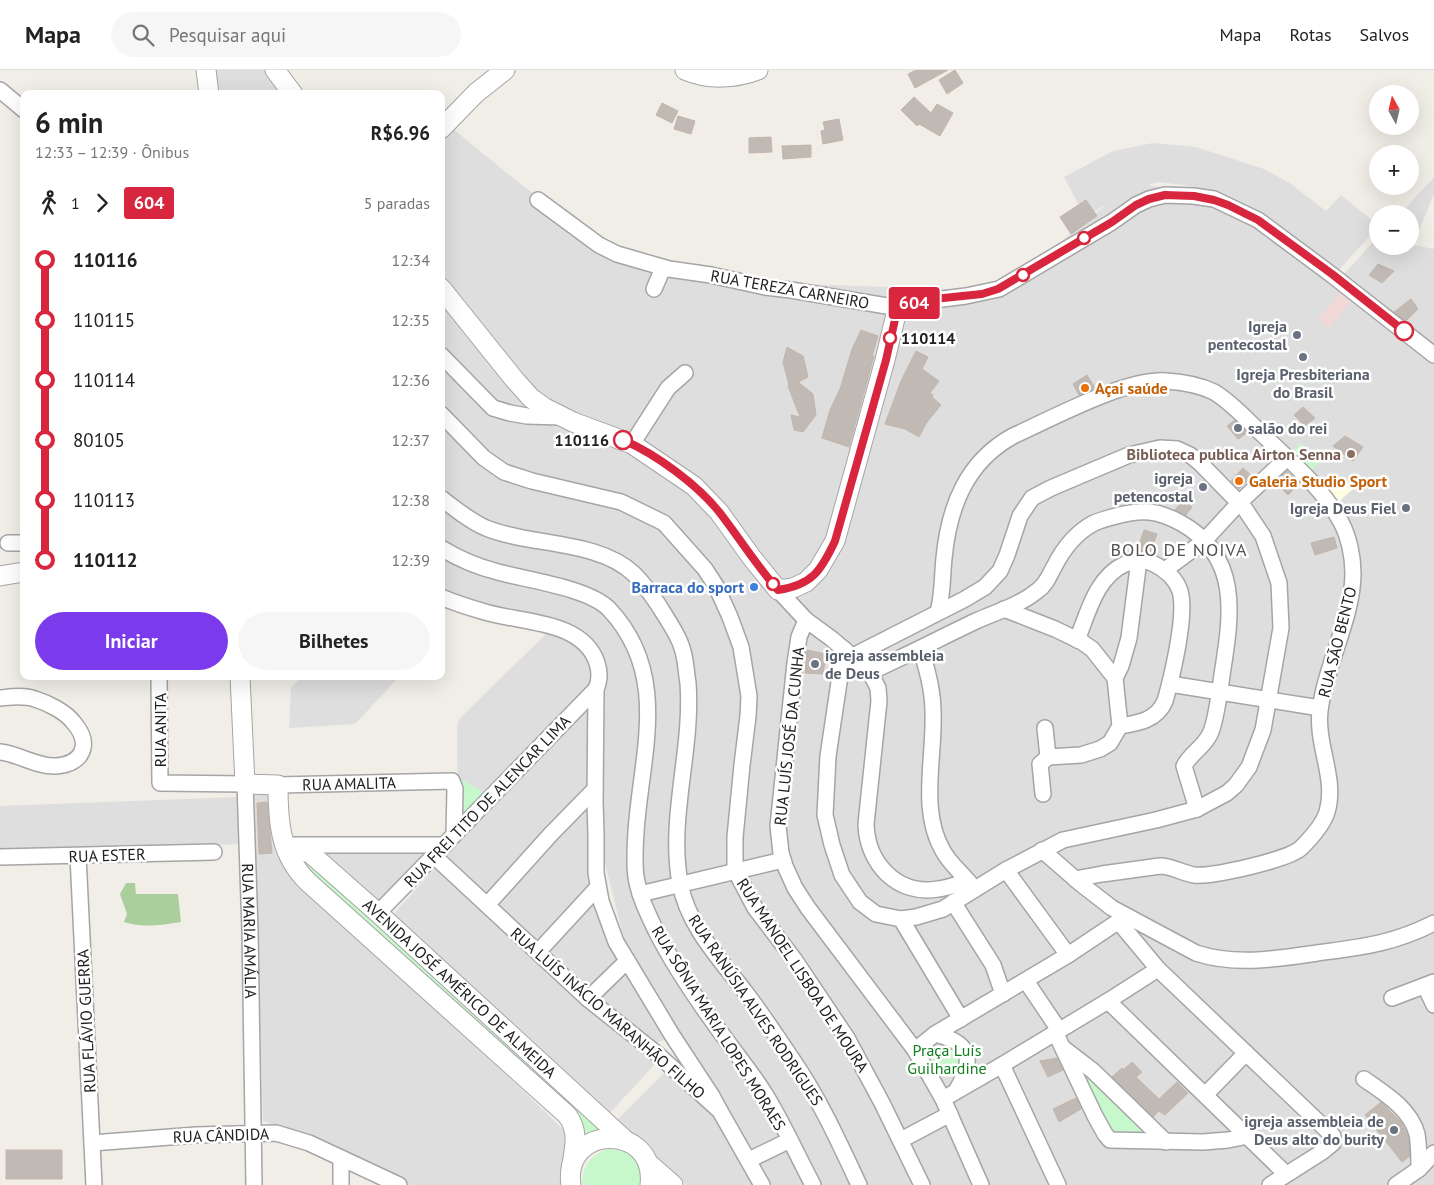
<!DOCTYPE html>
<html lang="pt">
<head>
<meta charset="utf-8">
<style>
	body { margin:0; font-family:"PT Sans",sans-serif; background:#f6f6f6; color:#222; height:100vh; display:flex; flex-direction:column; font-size:19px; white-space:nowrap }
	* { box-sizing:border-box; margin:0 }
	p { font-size:16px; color:#767676 }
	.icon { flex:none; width:28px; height:28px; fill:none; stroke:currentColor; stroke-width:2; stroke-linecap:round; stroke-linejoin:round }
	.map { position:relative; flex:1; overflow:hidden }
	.sheet { position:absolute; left:20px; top:20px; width:425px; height:590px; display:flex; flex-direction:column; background:#fff; border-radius:10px; box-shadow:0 5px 20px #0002 }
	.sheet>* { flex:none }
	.badge { padding:0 10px; border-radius:4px; font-size:18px; line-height:32px }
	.needle { width:32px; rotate:352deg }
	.buttons { position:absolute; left:1369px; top:15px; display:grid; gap:10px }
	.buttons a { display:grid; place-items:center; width:50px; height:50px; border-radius:50%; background:#fff; box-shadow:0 5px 20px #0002; font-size:25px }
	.map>.badge { position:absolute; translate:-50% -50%; box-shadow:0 0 0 2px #fff }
	.legs { display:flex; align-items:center; gap:8px; height:55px; padding:0 15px; font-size:16px }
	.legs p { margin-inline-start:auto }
	.headline { display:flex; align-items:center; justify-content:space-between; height:85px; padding:0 15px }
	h1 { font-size:28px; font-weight:600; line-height:38px }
	.button { display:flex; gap:10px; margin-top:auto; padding:10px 15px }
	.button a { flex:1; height:58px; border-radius:30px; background:#7c3aed; color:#fff; font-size:20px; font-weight:600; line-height:58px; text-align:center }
	.button a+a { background:#f6f6f6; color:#222 }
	ul { padding:0 15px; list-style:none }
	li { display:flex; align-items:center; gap:18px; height:60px; font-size:19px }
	li i { display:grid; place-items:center; width:8px; height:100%; margin:0 6px; background:currentColor }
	li i::after { content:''; width:12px; height:12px; margin:-6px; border:4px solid; border-radius:50%; background:#fff }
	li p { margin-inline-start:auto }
	li:first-child i { background:linear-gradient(#0000 50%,currentColor 0) }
	li:last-child i { background:linear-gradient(currentColor 50%,#0000 0) }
	header { display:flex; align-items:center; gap:30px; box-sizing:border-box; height:70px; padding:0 25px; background:#fff; border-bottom:1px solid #e0e0e0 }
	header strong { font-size:24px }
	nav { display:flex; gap:28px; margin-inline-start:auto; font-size:18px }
	.search { width:350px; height:45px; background:#f6f6f6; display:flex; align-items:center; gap:12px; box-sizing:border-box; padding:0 18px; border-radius:28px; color:#767676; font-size:19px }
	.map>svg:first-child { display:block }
</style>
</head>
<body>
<header>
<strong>Mapa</strong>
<div class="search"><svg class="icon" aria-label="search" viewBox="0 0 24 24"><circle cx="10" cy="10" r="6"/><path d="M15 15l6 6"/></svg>Pesquisar aqui</div>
<nav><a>Mapa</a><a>Rotas</a><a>Salvos</a></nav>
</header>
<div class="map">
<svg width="1434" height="1115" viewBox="0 0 1434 1115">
	<rect width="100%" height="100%" fill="#f1eee7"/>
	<path fill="#dfdede" d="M203,0H276L295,24H208Z
		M441,49L508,104L599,174L766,213L982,220L1058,174L1107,134L1085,147L1064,107L1113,81L1153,73L1196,77L1264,99L1291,114L1326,141L1341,125L1377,154V158L1337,202L1255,139L1220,123L1183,115L1158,112L1148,115L1213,126L1434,288V1115H686L615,1052L666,1001L719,1040L628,886L598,765L597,714L487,831L440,786L458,755L457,656L459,649L553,557L512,548L441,519Z
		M1434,107V124L1413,175L1434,179V280L1342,206L1377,168L1378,176H1410V144H1400Z
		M303,606H400L355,654L289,658L291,617Z
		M270,720L271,758L276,783L291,805L508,1006L569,1065L566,1115H410L291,1060L263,1051L254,721Z
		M593,726L595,818L539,877L491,833Z
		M240,727L242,774L0,783V736Z
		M325,779L438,780L379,838L320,785Z
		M436,797L655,994L608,1045L390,848Z
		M595,830L622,889L587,923L543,882Z
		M625,897L669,964L664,970L654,974L594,927Z"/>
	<path fill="#f1d9d7" d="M1340,222L1350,232L1329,258L1319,249Z"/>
	<path fill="#fdfee3" d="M1343,408L1354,418L1334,436L1324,424Z"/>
	<path fill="#aacf9d" d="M126,813H135L136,824H178L181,852C162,855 142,858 124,852L127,844L120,824Z"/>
	<path fill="#c7f8cc" d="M1301,373L1320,392L1308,404L1289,385Z
		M460,709L486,724L459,752Z
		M299,783L613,1064L587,1071L581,1066L469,953L295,787Z
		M944,972L964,987L958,1002C933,1015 919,981 944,972Z
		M1077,984L1167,1070L1110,1071L1099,1054Z
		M608,1079L625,1081L638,1090L645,1115H583C581,1097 592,1084 608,1079Z"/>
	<path fill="#c1bab4" stroke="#c2b5aa" d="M916,0H948L915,18L908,4Z
		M955,0L963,13L947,24L939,10Z
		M914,27L931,43L937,34L953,43L940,66L919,54L917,56L901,40Z
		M662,33L678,41L672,53L656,45Z
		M678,46L695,51L691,64L674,59Z
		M839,49L843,70L823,74L821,61L825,60L823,52Z
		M771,67L772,82L749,83V68Z
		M811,75V87L783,89L782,76Z
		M1086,130L1097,146L1071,164L1060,147Z
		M1378,194L1394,201L1382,213L1369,205Z
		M1411,229L1418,239L1406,251L1394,242Z
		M861,260L878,266L872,286H874L849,377L822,368L830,340L840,319L852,279Z
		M787,277L803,286L808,307L798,312L813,324L816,345L803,362L794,360L791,345L800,347L788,316L789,315L783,292Z
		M916,281L928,287L922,299L939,311L930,323L933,325L932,327L941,335L927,352L919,367L905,359L885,354L901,311Z
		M1087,305L1095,318L1079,325L1073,314Z
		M1303,337L1315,348L1305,356L1294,345Z
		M1235,350L1247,363L1238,369L1227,356Z
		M1345,366L1363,377L1353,391L1333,376Z
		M1243,398L1252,406L1239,419L1231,411Z
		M1287,401L1299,414L1288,425L1275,412Z
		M1183,430L1192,437L1186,445L1175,440Z
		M1144,460L1157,464L1150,483L1137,481Z
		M1334,467L1337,478L1315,485L1311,473Z
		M807,580L826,584L823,604L805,603Z
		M267,732L272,783L259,784L257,733Z
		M1057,988L1063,1000L1048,1007L1040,991Z
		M1132,992L1142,1002L1136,1007L1159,1029L1177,1012L1188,1023L1165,1045L1159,1041L1153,1047L1112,1007L1122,998L1123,1000Z
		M1076,1028L1081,1039L1059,1052L1053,1039Z
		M1381,1032L1401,1052L1408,1066L1410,1086L1402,1092L1365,1045Z
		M6,1080H62V1109H6Z"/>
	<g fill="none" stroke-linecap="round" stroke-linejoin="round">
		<g stroke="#a5a5a5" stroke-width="18">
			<g id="minor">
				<path d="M0,20L24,40"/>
				<path d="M538,130L599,175L617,184L669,199L711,205L765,217L791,220L887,236L966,226L999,219L1112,152L1136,135L1149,129L1165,125L1193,126L1214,129L1258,150L1332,205L1434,285"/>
				<path d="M654,219L663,198"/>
				<path d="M441,285L493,338L510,343L527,346L561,347"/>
				<path d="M441,344L484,388L504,402L532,411L621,432L664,453L705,499L716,516L730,547L741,577L749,626L748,646L742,695L735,767V800L755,838L794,889L847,968L882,1033L922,1115"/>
				<path d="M632,374L668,318L685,303"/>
				<path d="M441,428C455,439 470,451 486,458C530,476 599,470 634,504C646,516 657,532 666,547C672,557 679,567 682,578C686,589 686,602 688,613C693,680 668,747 680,813C688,858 723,892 749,927C764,947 778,968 792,989C819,1028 839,1072 859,1115"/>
				<path d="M8,473H24"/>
				<path d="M441,478C459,489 478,497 498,502C527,510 589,518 609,539C671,605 641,684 636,762C635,777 634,792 636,807C639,826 648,844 656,861C676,900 701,936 727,971C740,989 754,1006 765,1024C783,1053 797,1085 813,1115"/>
				<path d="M1165,500L1204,471L1239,433L1287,388"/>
				<path d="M778,520L806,550L832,569L870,602L878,618L879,631L866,754C867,793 897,826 938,819C948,818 958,814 968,811"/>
				<path d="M441,527C455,533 471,538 485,542C521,553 583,550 597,593C600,602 600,610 596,619L595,732L596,765V803L601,831L616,872L672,965L712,1026L720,1041"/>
				<path d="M1004,539L1055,559L1082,572L1092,579L1115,608L1120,656L1110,673L1100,679L1081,685L1048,687"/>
				<path d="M938,542C943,524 942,507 944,488C949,437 966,392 1013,366C1051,349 1126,308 1166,311C1182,312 1200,315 1214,322C1231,332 1246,349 1261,363C1289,390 1322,417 1341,452C1349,467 1353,487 1353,503C1353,548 1325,596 1320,641C1316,675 1337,709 1327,742C1323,755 1310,769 1301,778C1288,790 1212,807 1194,805C1182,803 1172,796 1160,796L1102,804L1075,809"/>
				<path d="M806,550L799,567L795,593L778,756L781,783L785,796L795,818L808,838L915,980L943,1029L981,1115"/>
				<path d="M1077,570C1088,543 1096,507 1125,494C1135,490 1144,489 1154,494C1166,500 1176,509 1180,521C1187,544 1172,607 1165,631C1157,650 1139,653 1120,656"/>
				<path d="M844,579L828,686L825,745L832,775L842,805L860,832L876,844L901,849L916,847L943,839L1006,800L1063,770L1156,750L1197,739L1227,723L1236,715L1249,697L1263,660L1281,558L1279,513L1263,466L1245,439L1200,393L1190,385L1177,379L1160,378L1129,385L1051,418L1032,428L1020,446L1007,485L1000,501L985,517L965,529L851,587"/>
				<path d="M921,579C927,600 933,620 933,642C935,687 919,740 943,781C950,794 963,804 972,816"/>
				<path d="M870,602C906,586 940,568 976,551C996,542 1020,535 1037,521C1046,515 1049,506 1054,497C1063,479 1077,462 1094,453C1101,450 1109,448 1116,446C1142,439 1157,440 1181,453C1242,487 1231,547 1222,605C1220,619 1216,652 1210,664C1204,677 1190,684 1184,696L1197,739"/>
				<path id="s1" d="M159,606L160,713L245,714L250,860L254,1115"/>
				<path d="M1115,608L1121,596L1129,568L1139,490"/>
				<path d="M1170,614L1320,638"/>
				<path d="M0,628C11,627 24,625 35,629C48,633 66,642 74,653C92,674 83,694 56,696C37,697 19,684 0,682"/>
				<path d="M1045,658L1048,687"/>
				<path id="s2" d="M278,715L452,711L455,719L454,765"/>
				<path d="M1043,724L1040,694L1048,687"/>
				<path d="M294,775H445"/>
				<path d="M1042,780L1081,814L1112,838L1196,883C1236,896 1276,889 1317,883C1361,877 1393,874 1434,853"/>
				<path d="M78,786L94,1115"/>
				<path d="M434,786L588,929L656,983L720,1041L762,1115"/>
				<path d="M0,787L214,782"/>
				<path d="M1006,800L1068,885"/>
				<path d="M640,824L783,790"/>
				<path d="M953,832L993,895L1003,924"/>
				<path d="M487,835L551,764L595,719"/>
				<path d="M378,843L596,619"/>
				<path d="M901,849L961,949"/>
				<path d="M1118,851L1158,899L1333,1066V1073L1322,1082L1270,1115"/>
				<path d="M538,882L597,818"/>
				<path d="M1026,911L1059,960"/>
				<path d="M1425,916L1434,935"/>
				<path d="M1392,928L1434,912"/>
				<path d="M588,929L627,891"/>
				<path d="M1108,931L1286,1104"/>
				<path d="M1055,962L1095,1046L1105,1064L1110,1070L1203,1072L1228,1070L1248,1066"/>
				<path d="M935,964C973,973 974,991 956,1021"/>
				<path d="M1063,978L1093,1001L1166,1072"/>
				<path d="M915,980L935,964L1068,885L1125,847"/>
				<path d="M1002,995L1058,1115"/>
				<path d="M1364,1009C1384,1023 1410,1038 1417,1064C1419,1075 1419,1088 1419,1099"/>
				<path d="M1205,1025L1246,983"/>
				<path d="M943,1029L1002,995L1108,931L1158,899"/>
				<path d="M901,1070L950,1044"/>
				<path d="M92,1073L196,1065L276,1063L309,1073L399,1115"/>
				<path d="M341,1088V1115"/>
				<path d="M749,1090L790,1070"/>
				<path d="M1396,1115L1419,1099L1434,1083"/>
			</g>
		</g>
		<g stroke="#a5a5a5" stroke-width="21">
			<g id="tertiary">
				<path d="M206,0L209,24"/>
				<path d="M275,0L293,24"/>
				<path d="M685,0C708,10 735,9 758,0"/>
				<path d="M441,59L476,23L505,0"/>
				<path d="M441,218L514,309L531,328L545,338L573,352L632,374L694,416L719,442L752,488L778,520L793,518L806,512L818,500L835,471L885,290L898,236"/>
				<path d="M0,506L24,502"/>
				<path d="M240,606L245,714L278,715C278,752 280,785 308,812L567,1045C579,1061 575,1076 572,1094"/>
				<path id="s3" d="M287,781H301L310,783L378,843L626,1071"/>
				<path d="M648,1093L673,1115"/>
				<path d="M571,1115C562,1054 657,1052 650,1115"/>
			</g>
		</g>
		<use href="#minor" stroke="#fff" stroke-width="15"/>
		<use href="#tertiary" stroke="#fff" stroke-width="19"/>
	</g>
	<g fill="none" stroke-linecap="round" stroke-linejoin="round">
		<g stroke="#fff" stroke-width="11">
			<path id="line-1" d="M623,370C656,384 698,415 720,443C740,469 757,496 778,520C812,515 821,501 835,471L886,290L898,236L934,229L982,224L998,219L1112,152L1136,135L1149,129L1165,125L1194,126L1214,130L1228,135L1258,150L1332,204L1404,261"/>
		</g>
		<use href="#line-1" stroke="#d7263d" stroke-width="8"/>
	</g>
	<g fill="#fff" stroke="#d7263d" stroke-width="2.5">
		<circle cx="1084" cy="168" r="6"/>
		<circle cx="1023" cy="205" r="6"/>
		<circle cx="1404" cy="261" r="9"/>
		<circle cx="890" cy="268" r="6"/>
		<circle cx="623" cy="370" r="9"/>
		<circle cx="773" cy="514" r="6"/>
	</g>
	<g fill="#6b7280" stroke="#fff" stroke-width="2">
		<circle cx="1297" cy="265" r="5"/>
		<circle cx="1303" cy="287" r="5"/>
		<circle cx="1238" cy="358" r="5"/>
		<circle cx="1203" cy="417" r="5"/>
		<circle cx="1406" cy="438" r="5"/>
		<circle cx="815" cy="594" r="5"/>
		<circle cx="1394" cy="1060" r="5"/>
	</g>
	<g fill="#e8710a" stroke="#fff" stroke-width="2">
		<circle cx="1085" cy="318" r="5"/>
		<circle cx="1239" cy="411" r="5"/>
	</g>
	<circle fill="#8d6e63" stroke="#fff" stroke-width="2" cx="1351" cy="384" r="5"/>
	<circle fill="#3f7fe0" stroke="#fff" stroke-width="2" cx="754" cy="517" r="5"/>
	<g text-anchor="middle" stroke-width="5" stroke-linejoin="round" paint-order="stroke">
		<g font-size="16" fill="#212121" stroke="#fff">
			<text transform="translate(790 219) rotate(10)" y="6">RUA TEREZA CARNEIRO</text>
			<text transform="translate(1337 572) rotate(-76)" y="6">RUA SÃO BENTO</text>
			<text transform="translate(160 660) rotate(-90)" y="6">RUA ANITA</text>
			<text transform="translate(789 666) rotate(-84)" y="6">RUA LUÍS JOSÉ DA CUNHA</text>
			<text dy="6" stroke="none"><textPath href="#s2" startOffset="71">RUA AMALITA</textPath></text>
			<text transform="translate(487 731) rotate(-46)" y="6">RUA FREI TITO DE ALENCAR LIMA</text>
			<text transform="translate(107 785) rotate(-2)" y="6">RUA ESTER</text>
			<text dy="6" stroke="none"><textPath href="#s1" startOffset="339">RUA MARIA AMÁLIA</textPath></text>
			<text transform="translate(803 905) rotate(57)" y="6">RUA MANOEL LISBOA DE MOURA</text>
			<text dy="6" stroke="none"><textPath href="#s3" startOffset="225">AVENIDA JOSÉ AMÉRICO DE ALMEIDA</textPath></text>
			<text transform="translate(756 940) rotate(56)" y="6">RUA RANÚSIA ALVES RODRIGUES</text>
			<text transform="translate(608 943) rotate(41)" y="6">RUA LUÍS INÁCIO MARANHÃO FILHO</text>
			<text transform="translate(86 951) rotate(-93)" y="6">RUA FLÁVIO GUERRA</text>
			<text transform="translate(719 958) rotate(58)" y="6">RUA SÔNIA MARIA LOPES MORAES</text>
			<text transform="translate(221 1065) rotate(-2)" y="6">RUA CÂNDIDA</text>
		</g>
		<g font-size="16" font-weight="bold" fill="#5b616d" stroke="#fff" text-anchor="end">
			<text x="1287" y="262">Igreja<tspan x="1287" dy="18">pentecostal</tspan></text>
			<text x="1303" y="310" text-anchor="middle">Igreja Presbiteriana<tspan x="1303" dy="18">do Brasil</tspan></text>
			<text x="1248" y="364" text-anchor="start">salão do rei</text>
			<text x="1193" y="414">igreja<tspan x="1193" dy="18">petencostal</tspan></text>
			<text x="1396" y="444">Igreja Deus Fiel</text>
			<text x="825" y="591" text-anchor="start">igreja assembleia<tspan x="825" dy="18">de Deus</tspan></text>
			<text x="1384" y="1057">igreja assembleia de<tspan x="1384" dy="18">Deus alto do burity</tspan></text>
		</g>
		<g font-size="16" font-weight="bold" fill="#212121" stroke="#fff" text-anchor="start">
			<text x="901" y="274">110114</text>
			<text x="609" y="376" text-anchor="end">110116</text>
		</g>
		<g font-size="16" font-weight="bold" fill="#c56008" stroke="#fff" text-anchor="start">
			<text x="1095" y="324">Açai saúde</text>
			<text x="1249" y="417">Galeria Studio Sport</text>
		</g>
		<g font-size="16" font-weight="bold" fill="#785e54" stroke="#fff" text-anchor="end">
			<text x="1341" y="390">Biblioteca publica Airton Senna</text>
		</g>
		<g font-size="16" font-weight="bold" fill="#366cbe" stroke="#fff" text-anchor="end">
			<text x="744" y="523">Barraca do sport</text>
		</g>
		<g font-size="16" fill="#0f7e1c" stroke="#fff">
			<text x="947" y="986">Praça Luís<tspan x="947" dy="18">Guilhardine</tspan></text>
		</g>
		<g font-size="18" letter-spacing="1" fill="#545454" stroke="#fff">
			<text x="1179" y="486">BOLO DE NOIVA</text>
		</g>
	</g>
</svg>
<div class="buttons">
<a><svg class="needle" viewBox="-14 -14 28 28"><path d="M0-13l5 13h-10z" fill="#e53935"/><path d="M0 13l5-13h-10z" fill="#767676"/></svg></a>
<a>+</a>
<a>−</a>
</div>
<b class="badge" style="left:914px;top:233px;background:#d7263d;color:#fff">604</b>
<section class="sheet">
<div class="headline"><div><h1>6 min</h1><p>12:33 – 12:39 · Ônibus</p></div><b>R$6.96</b></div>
<div class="legs"><svg class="icon" aria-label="walk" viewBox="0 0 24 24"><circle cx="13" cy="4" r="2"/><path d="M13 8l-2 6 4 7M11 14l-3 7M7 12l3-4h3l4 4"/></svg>1<svg class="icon" aria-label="forward" viewBox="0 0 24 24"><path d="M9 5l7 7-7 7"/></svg><b class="badge" style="background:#d7263d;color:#fff">604</b><p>5 paradas</p></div>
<ul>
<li><i style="color:#d7263d"></i><b>110116</b><p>12:34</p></li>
<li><i style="color:#d7263d"></i><span>110115</span><p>12:35</p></li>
<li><i style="color:#d7263d"></i><span>110114</span><p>12:36</p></li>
<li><i style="color:#d7263d"></i><span>80105</span><p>12:37</p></li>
<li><i style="color:#d7263d"></i><span>110113</span><p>12:38</p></li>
<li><i style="color:#d7263d"></i><b>110112</b><p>12:39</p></li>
</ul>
<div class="button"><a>Iniciar</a><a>Bilhetes</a></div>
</section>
</div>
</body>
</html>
